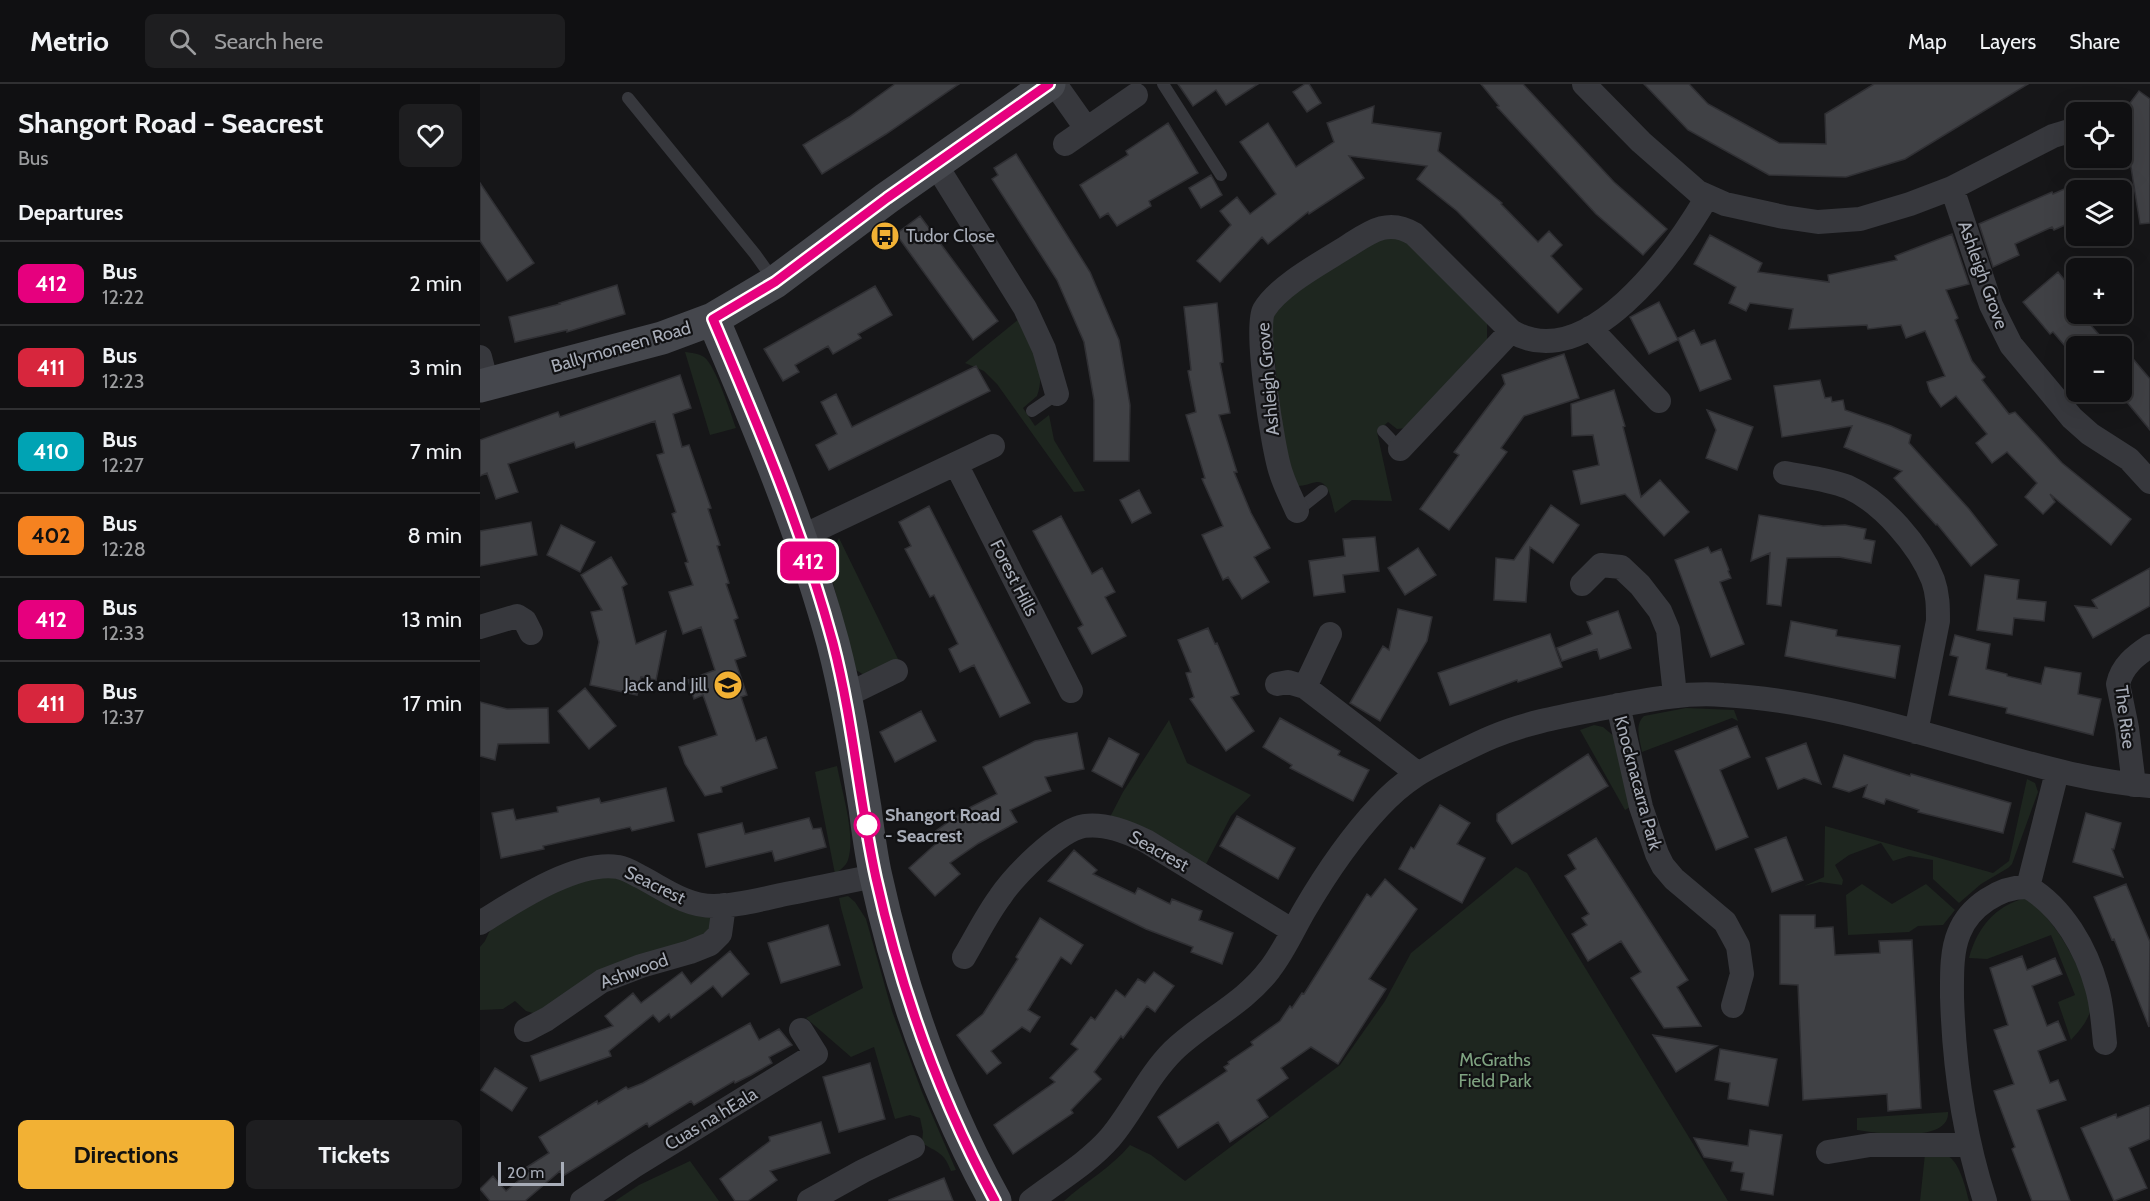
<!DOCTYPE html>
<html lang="en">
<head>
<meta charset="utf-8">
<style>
	body { margin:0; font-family:Cabin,sans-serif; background:#1e1e20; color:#f1f3f6; height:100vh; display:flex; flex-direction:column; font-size:22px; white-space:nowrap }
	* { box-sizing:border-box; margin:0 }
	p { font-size:20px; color:#9c9d9f }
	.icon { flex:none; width:33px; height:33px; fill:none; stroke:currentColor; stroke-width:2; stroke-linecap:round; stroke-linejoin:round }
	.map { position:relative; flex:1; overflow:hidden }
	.details { display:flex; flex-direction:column; background:#101012; width:480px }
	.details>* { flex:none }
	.badge { padding:0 12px; border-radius:9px; font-size:21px; line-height:39px }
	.tools { position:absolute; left:1586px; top:18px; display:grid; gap:12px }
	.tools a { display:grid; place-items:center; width:66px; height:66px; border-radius:9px; background:#101012; box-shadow:0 6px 24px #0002,0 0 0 2px #303032; font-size:30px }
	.scale { position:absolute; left:18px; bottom:15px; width:66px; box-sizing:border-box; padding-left:6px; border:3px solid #a8adb8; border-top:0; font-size:16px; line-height:21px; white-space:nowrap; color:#a8adb8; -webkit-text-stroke:4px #111113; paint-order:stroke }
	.map>.badge { position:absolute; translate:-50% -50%; box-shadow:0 0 0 3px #fff }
	h2 { padding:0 18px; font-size:22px; line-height:54px }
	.round { display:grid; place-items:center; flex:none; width:63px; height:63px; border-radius:9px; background:#1e1e20 }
	.head { display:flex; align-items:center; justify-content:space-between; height:102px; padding:0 18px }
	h1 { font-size:28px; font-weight:800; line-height:45px }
	.action { display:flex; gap:12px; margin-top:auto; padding:12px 18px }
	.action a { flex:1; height:69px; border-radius:9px; background:#f2b134; color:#111; font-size:24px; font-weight:800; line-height:69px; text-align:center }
	.action a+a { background:#1e1e20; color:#f1f3f6 }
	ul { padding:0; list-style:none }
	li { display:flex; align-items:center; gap:18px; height:84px; padding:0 18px; border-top:2px solid #303032 }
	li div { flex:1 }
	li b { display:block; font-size:22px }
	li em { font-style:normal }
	li .badge { min-width:66px; font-weight:700; text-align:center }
	header { display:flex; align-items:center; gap:36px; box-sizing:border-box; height:84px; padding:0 30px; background:#101012; border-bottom:2px solid #303032 }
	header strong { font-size:28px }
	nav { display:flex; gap:33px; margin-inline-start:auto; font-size:21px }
	.search { width:420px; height:54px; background:#1e1e20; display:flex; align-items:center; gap:15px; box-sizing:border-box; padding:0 21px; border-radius:9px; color:#9c9d9f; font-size:22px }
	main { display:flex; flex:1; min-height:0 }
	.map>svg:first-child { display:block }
</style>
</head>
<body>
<header>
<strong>Metrio</strong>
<div class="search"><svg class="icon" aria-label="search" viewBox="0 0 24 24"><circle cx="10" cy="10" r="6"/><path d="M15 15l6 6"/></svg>Search here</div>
<nav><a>Map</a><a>Layers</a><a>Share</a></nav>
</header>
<main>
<section class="details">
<div class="head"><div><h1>Shangort Road - Seacrest</h1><p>Bus</p></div><a class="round"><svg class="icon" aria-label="heart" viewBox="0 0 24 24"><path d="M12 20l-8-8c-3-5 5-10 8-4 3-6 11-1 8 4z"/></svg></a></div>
<h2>Departures</h2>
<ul>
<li><span class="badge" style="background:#e6007e;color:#fff">412</span><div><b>Bus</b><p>12:22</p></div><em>2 min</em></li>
<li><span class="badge" style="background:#d7263d;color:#fff">411</span><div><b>Bus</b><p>12:23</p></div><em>3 min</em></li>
<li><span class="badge" style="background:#00a3b4;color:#fff">410</span><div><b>Bus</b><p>12:27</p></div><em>7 min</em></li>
<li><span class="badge" style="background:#f58220;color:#111">402</span><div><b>Bus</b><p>12:28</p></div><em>8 min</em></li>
<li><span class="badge" style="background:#e6007e;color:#fff">412</span><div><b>Bus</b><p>12:33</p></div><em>13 min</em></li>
<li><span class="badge" style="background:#d7263d;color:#fff">411</span><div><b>Bus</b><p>12:37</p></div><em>17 min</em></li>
</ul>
<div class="action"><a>Directions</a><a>Tickets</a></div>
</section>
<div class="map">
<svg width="1670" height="1117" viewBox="0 0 1670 1117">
	<rect width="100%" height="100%" fill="#161618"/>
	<path fill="#1e261f" d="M918,154L925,156L1007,237V259L927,344L917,345L908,338L897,348L912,417L872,416L855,429C852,420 850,397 837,398C830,399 825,402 818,402L813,398L802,347L792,248L793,232L808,213L897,156Z
		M539,235C553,259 567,284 557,312L543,324L555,342L569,331L574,356L605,407L594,408L517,300L504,287L485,279Z
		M205,268C212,269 218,269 224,273C236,282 250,328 256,344L230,351Z
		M359,454L419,577L384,591L376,586L349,484V473Z
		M1206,624L1254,626L1258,637L1252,634L1162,668C1160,656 1154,641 1164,632Z
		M689,636L707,679L771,711L751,732L725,782L629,735L643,708Z
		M1114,641L1123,643L1135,653L1152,722L1145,726L1100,646Z
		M357,682C362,708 376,751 368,776C366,782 360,786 355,790L335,688Z
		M1547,695L1555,699L1558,708L1532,780L1528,784L1501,800L1479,819L1453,795V776L1429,772L1413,777L1401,759L1369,771L1355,781L1363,796L1362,801L1340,798L1324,802L1344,793L1345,742L1513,789L1529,777Z
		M1036,783L1047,789L1248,1117H584C605,1098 632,1083 650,1061L671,1071L705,1097L860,981L905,917L931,869Z
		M131,791L230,830L232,846L56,930L46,927L35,917L23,925L0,926V863L5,857L12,842L93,799Z
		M1382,800L1412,820L1446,800L1475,826L1463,841L1438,842L1429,848L1368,851L1366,811Z
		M368,812L375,818L386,835L412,927L442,1008L476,1086L471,1087C464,1068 458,1069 442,1059L443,1048L440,1034L430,1031L415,1035L394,963L371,973L326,934L383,904L361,824L359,814Z
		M1545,814H1550C1575,842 1587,858 1602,893C1604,899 1610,908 1611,915C1613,932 1601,945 1591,956L1578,918L1595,911L1571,851L1507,875L1489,874C1497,844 1515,822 1545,814Z
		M1468,1028C1470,1060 1397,1049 1377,1046V1034Z
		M1445,1070C1452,1070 1459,1069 1465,1071C1479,1074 1486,1105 1489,1117H1440Z
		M210,1077L239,1117H135L159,1101Z"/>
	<path fill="#404145" stroke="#303034" stroke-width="1.5" d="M415,0H479L406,50L342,90L323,61L369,33Z
		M698,0H778L746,21L736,6L713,22Z
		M825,0H829L841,19L827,28L813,8Z
		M1001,0H1043L1134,98L1187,145L1163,171L1116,130L1017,23L1019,22Z
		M1164,0H1209L1228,20L1299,59L1346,60L1345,30L1394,0H1548L1425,75L1366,93L1289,91L1208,46Z
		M1659,7L1670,15V139L1660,140L1647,58L1641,57V31Z
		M894,22L892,39L961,49L958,67L1022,119L1021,120L1058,158L1069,147L1082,161L1071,172L1102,205L1078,229L977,127L937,95L947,82L869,72L884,94L829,130L828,128L788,160L782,153L740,198L717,177L751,141L740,127L757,113L770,130L796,110L760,58L788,39L816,83L854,58L847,39Z
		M688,39L718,89L669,117L671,122L637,142L628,129L620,134L600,101L648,71L646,67Z
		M536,70L610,188L639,256L650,321L649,377H614V316L604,258L577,196L512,95L518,91L514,84Z
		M731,91L742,111L721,124L709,104Z
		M0,99L54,179L27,197L0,157Z
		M1596,100V136L1574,146L1572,143L1535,160L1539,171L1513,183L1499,140L1572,108L1573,110Z
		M440,132L518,237L493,256L416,150Z
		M1472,150L1489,200L1466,206L1478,234L1475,236L1492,277L1505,293L1502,296L1529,330L1535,328L1582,379L1651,435L1631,461L1570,410L1575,418L1563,430L1545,413L1557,399L1527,368L1512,379L1496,359L1507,350L1476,312L1461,323L1450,308L1447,298L1465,292L1445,247L1426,254L1421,241L1388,245L1387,241L1309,245L1313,225L1270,219L1266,227L1258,223L1249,219L1256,203L1214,180L1230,151L1282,179L1278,188L1349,198L1348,191L1417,176L1415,172Z
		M1578,188L1596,210V230H1601L1629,262H1599L1596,259V275L1573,248L1570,250L1543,218Z
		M137,201L145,230L87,248V246L35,258L29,233L80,220L79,219Z
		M395,202L412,231L378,250L381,254L353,270L348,262L315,281L319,288L303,297L284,265Z
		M1179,218L1198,256L1169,270L1150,233Z
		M737,219L743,278L740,279L750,329L739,331L757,388H754L771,429L790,464L774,473L789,498L762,515L748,493L743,496L722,451L743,442L722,395L725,394L706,331L716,328L708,287L711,286L704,223Z
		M1214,246L1221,261L1235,256L1251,295L1220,307L1198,254Z
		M1084,270L1099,314L1044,332L1021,364L1027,368L969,446L940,425L979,371L974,368L1025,300L1022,291Z
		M1654,276L1670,295V346L1641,311V286Z
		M496,282L510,307L349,386L336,361L357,350L341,318L356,310L372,343Z
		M200,291L211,324L193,330L202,363L209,361L231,424L228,425L240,461L237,462L249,499L246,500L258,534L254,536L266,572L255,576L267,611L261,613L276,657L286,653L297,684L241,703L242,708L225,712L205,680L199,663L237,651L223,611L214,615L208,596L235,586L221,543L203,550L189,508L213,501L205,479L208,478L192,430L196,428L177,371L184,369L175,337L96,364L94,358L28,380L38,408L16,415L7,389L0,392V356L78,328L80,333Z
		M1340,296L1345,314L1351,313L1352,318L1363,316L1365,326L1411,342L1431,351L1429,359L1489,425L1517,461L1491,482L1457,440L1456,441L1414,394L1422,387L1364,363L1372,342L1302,353L1294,302Z
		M1134,306L1145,342L1143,343L1161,413L1180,396L1209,428L1184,452L1145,410L1101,420L1093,387L1119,381L1113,351L1092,352L1091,320Z
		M1227,326L1273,343L1257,386L1226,374L1236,346Z
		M659,406L671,429L652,439L640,416Z
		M1071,421L1099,441L1073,479L1050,463L1046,518L1014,516L1016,474L1034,476Z
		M449,422L550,619L520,633L494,581L480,588L469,565L478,560L454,511L450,513L425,465L431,462L419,438Z
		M1279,431L1343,442L1365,441L1386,445L1384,455L1395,457L1391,479L1359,473L1307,474L1301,522L1287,520L1290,469L1271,477Z
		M581,432L612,490L622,484L635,508L625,513L646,552L612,570L598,544L603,541L553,447Z
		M51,438L57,471L0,482V447Z
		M81,441L115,458L100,488L67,471Z
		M895,453L899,487L863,491L865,508L834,512L829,477L865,472L863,455Z
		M1228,463L1231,469L1241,465L1249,486L1248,487L1251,494L1240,498L1264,560L1231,573L1195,476Z
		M938,464L956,491L925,511L908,484Z
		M131,473L147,500L142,503L156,560L186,547L176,596L161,593L157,611L110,601L119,558L111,528L122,526L101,491Z
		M1670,484V522L1613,554L1595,522L1617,524L1612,516Z
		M1505,491L1539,496L1537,515L1566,518L1564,537L1534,534L1532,551L1497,546Z
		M918,525L952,533L947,557L900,637L870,619L903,562L909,566Z
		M1138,527L1151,564L1120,575L1117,565L1082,577L1077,564L1112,550L1107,538Z
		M1311,537L1357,546L1356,552L1420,562L1415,594L1305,572Z
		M728,544L735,560L737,559L759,610L751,613L774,647L746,667L710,615L714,613L706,589L711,588L698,556Z
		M1070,550L1082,583L1038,598L1037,596L970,621L958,589Z
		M1475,551L1510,560L1506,585L1527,590V592L1561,600L1565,583L1601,589L1598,610L1621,615L1613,651L1526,629L1527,624L1469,611L1478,573L1470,571Z
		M105,604L136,642L109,665L78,627Z
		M0,618L27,625L68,624L69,659L18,660L15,676L0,672Z
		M441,627L456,657L415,678L400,648Z
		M800,634L860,667L858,671L889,686L873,717L810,684L812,681L783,663Z
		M1257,642L1270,673L1240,686L1268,753L1236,766L1195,667Z
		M597,649L604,685L565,693L571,707L530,726L537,738L499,759L470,779L480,790L455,812L429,784L459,757L453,749L485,726L517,710L503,683L555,657Z
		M629,654L659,670L642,703L612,687Z
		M1326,659L1341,700L1324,694L1298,705L1286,674Z
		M1108,670L1128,702L1032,760L1017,737V730Z
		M1364,671L1430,692L1431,690L1531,719L1523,749L1438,728L1439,726L1406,715L1404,720L1383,713L1387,701L1369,708L1353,703Z
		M186,704L194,737L152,747L150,743L63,762L64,765L21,774L12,729L33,725L36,736L78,728L77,723L119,714L121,719Z
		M960,721L990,739L977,760L1005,774L982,819L919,785L931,763L934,765Z
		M1606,729L1641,739L1634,765H1632L1643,793L1593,778Z
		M757,732L815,764L798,795L740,762Z
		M329,734L333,745L341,744L346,763L295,777L292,767L226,783L218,750L262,739L265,750Z
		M1306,753L1323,796L1292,808L1275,765Z
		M1116,754L1208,896L1197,903L1221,942L1184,944L1151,894L1161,888L1141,857L1108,877L1092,850L1107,841L1102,834L1109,830L1085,792L1096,785L1088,771Z
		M594,766L617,786L613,790L655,810L658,804L690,820L692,815L722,827L719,836L753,849L742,880L711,868L713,863L666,845L568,797Z
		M905,795L937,825L889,895L906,905L858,980L831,963L801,984L808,994L777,1016L788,1033L750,1058L738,1038L698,1064L678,1033L747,987L744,983L749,980L748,978L773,961L771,958L800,937L810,922L812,924L822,909L824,910L887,810L891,813Z
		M1646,800L1670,858L1669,943L1634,855L1632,856L1614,813Z
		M1300,831H1335V844L1353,843L1355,871L1400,869L1399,857L1432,856L1441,1024L1408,1027L1407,1010L1323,1016L1318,901L1300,900Z
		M560,834L603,861L591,880L581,873L548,926L560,933L550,948L542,943L511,967L521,979L507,990L477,951L503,930L538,875L536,873Z
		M348,841L360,881L301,899L288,859Z
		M250,867L269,890L242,913L233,902L191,934L189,930L179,938L173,931L129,967L131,972L60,997L51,972L133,942L125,932L153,909L161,919L202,888L211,900Z
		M1542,872L1547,886L1575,874L1582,890L1552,902L1567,942L1578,937L1586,956L1558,967L1570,999L1578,996L1586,1016L1557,1026L1590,1117H1552L1532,1065L1535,1063L1514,1007L1534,1000L1514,946L1528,941L1510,884Z
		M674,888L694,902L675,928L667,922L643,954L641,952L614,988L621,995L591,1026L593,1029L533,1070L514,1041L575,998L570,994L598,965L591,960L611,933L615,936L636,906L645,913L658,895L665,899Z
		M270,939L279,956L299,945L312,961L289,973L292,979L271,991L255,999L254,997L214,1021L211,1017L169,1043L167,1039L83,1092L80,1087L45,1117H10L0,1105L13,1092L26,1107L50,1087L47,1083L69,1069L59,1053L117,1017L118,1020L146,1003L148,1005L163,999Z
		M1173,951L1237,962L1196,988Z
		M1240,965L1297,975L1288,1022L1248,1015L1250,999L1235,996Z
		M390,979L405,1035L359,1048L343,993Z
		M15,984L47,1004L32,1027L1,1006Z
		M1670,1021V1055L1649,1064L1667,1104L1634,1117L1601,1044L1636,1030L1637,1034Z
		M341,1038L350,1069L290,1087L297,1096L268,1117H255L240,1095L290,1057L289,1053Z
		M1270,1046L1302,1051L1293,1111L1261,1106L1264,1089L1251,1087L1253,1078L1224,1073L1214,1054L1268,1062Z
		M464,1094L473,1117H409V1116Z"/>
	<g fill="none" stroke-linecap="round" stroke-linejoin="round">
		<path stroke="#37383d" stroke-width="12" d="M683,0L741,91
			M148,14L275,170L295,198
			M552,327L577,310
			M903,347L920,365
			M817,427L842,407"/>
		<path stroke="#37383d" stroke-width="24" d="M575,0L606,44
			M1104,0L1161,58L1218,108L1245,120L1304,133L1338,138L1380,135L1430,120L1472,104L1573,52L1596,45
			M585,60L656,11
			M456,81L545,224L564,265L577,310
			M1472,104L1511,221L1531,261L1592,334L1610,350L1649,375L1670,398
			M1110,244L1179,317
			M0,273L7,300
			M920,365L1031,247
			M476,380L591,607
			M1305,389C1326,393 1348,395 1368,403C1402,418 1440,462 1453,496C1458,510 1458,523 1458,537L1436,648
			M817,427C812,415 805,402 801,389C793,367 774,243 784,226C799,201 843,178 868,162C890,148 908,134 934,150L1031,247C1107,293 1194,169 1227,113
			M321,453L513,362
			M1102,500L1121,481L1141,483L1160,501L1180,527L1188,546L1195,611
			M0,543L37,532L45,537L51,549
			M797,600L808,598L825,603L937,689
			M825,603L850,550
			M365,612L416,587
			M1138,621L1161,723L1177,770L1183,782L1194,795L1245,838L1258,862L1262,890L1253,922
			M1654,701L1647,644L1638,600C1642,582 1655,572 1670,562
			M1548,803C1583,824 1606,864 1617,904C1622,921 1623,940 1625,959
			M0,839C34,818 96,776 138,783C145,784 152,788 159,792C183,804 205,822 234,822C256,822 279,816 301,811C333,805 364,798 395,792
			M484,873C496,853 506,832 520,813C534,792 579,746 604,742C625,739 647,748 666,757L813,847
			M46,946L67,935L122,897L161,882L210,868L230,860L240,850L244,821
			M1348,1068L1390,1061H1489
			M102,1117L154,1082L336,970L321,946
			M329,1117L383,1087L433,1063
			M551,1117C577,1097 608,1079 630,1054C653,1027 667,993 693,967C724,937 764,920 790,885C804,867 813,846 824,827C845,791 870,754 899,723C924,696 943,686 976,670C988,664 1000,658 1012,653C1050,637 1090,631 1130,623C1167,616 1205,608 1243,611C1335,616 1424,644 1512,669C1565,684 1615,698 1670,702
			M1505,1117C1484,1052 1474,981 1472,913C1472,893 1471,868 1479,849C1489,823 1520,802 1548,803L1577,688"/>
		<path stroke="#45474d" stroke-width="33" d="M233,235C278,341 323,448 353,559C367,613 376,669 385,724C388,747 391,771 396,793C421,907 459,1015 515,1117
			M0,302L182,254L233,235L295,198L407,114L569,0"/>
	</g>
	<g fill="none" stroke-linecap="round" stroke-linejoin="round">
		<g stroke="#fff" stroke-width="14">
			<path id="line" d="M515,1117C460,1015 421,907 396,794C379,716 373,636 353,559C323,448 278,341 233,235L295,198L407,114L569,0"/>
		</g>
		<use href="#line" stroke="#e6007e" stroke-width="9"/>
	</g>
	<defs>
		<g id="bus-disc" transform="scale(1.5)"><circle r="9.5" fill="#f2b134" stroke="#111113"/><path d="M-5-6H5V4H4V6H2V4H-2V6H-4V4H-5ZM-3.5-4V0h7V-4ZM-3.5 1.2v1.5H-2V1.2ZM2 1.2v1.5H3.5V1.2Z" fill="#111"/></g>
		<g id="school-disc" transform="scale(1.5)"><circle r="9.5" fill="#f2b134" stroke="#111113"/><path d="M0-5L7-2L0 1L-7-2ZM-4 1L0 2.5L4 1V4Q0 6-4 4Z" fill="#111"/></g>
	</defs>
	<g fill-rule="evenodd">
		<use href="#bus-disc" x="405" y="152"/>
		<use href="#school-disc" x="248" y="601"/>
	</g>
	<circle fill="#fff" stroke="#e6007e" stroke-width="3" cx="387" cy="741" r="12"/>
	<g text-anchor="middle" stroke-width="4.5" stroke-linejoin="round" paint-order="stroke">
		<g font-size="18" fill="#a8adb8" stroke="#111113" text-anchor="start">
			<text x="426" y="158">Tudor Close</text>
			<text x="227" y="607" text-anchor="end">Jack and Jill</text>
		</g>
		<g font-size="18" fill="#a8adb8" stroke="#111113">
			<text transform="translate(1503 191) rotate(70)" y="6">Ashleigh Grove</text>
			<text transform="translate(141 263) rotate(-16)" y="6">Ballymoneen Road</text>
			<text transform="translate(788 295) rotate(-95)" y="6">Ashleigh Grove</text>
			<text transform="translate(534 494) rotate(63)" y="6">Forest Hills</text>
			<text transform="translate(1645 633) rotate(83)" y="6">The Rise</text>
			<text transform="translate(1158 699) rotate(75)" y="6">Knocknacarra Park</text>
			<text transform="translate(679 767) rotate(29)" y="6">Seacrest</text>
			<text transform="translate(175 801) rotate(26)" y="6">Seacrest</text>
			<text transform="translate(154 887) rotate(-20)" y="6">Ashwood</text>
			<text transform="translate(231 1035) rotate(-31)" y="6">Cuas na hEala</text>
		</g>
		<g font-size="18" font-weight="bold" fill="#a8adb8" stroke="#111113" text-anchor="start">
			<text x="405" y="737">Shangort Road<tspan x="405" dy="21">- Seacrest</tspan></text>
		</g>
		<g font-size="18" fill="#7fa381" stroke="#111113">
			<text x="1015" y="982">McGraths<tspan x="1015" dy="21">Field Park</tspan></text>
		</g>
	</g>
</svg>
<div class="tools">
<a><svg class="icon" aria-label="locate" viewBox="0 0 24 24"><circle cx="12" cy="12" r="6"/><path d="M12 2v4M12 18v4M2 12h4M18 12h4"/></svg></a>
<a><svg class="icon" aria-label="layers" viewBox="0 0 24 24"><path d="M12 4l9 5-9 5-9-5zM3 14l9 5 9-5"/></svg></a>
<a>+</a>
<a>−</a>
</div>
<div class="scale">20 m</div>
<b class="badge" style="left:328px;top:477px;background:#e6007e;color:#fff">412</b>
</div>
</main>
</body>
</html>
